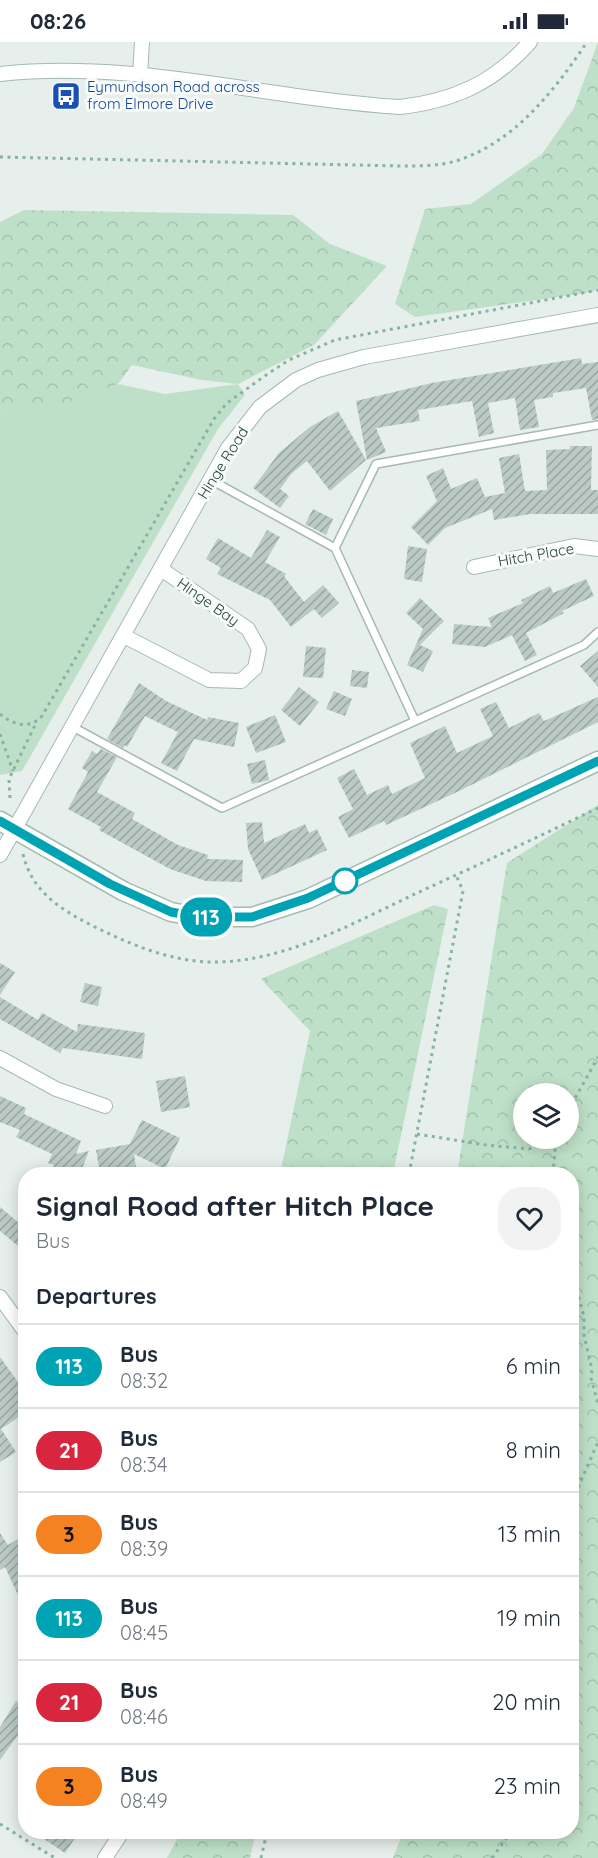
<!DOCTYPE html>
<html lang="en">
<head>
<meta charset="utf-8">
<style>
	body { margin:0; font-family:Quicksand,sans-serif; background:#f2f2f3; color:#1f2937; height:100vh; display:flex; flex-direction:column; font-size:22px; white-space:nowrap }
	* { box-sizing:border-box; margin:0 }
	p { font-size:20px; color:#747a83 }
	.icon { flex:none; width:33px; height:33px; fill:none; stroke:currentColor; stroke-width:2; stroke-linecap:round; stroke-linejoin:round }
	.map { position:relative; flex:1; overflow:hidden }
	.panel { position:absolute; left:18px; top:1125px; width:561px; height:672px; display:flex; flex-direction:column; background:#fff; border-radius:24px; box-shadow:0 3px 15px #0003 }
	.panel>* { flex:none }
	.badge { padding:0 12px; border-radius:20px; font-size:21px; line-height:39px }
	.fabs { position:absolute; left:513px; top:1041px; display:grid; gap:12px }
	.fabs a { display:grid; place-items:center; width:66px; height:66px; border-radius:50%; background:#fff; box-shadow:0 3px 15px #0003; font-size:30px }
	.map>.badge { position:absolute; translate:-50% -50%; box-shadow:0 0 0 3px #fff }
	h2 { padding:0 18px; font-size:22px; line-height:54px }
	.round { display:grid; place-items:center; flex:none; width:63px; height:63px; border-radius:24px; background:#f2f2f3 }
	.headline { display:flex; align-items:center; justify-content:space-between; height:102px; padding:0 18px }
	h1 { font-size:28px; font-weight:700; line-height:45px }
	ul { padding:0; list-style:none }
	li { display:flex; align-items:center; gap:18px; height:84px; padding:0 18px; border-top:2px solid #e0e1e3 }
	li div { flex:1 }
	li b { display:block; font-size:22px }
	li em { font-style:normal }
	li .badge { min-width:66px; font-weight:700; text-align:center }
	.status { display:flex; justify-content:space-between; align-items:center; height:42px; padding:0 30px; background:#fff; direction:ltr }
	.status svg { height:16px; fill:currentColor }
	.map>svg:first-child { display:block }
</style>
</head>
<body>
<div class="status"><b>08:26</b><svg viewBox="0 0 49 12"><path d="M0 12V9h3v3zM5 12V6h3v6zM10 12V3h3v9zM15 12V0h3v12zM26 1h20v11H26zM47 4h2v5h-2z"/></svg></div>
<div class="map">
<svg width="598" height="1816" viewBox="0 0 598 1816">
	<defs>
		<pattern id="forest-crowns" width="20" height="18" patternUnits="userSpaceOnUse" patternTransform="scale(1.5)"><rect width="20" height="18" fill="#bfe0c8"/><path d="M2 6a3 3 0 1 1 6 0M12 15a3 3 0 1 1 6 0" fill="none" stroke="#a4c1ad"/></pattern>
		<pattern id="building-hatch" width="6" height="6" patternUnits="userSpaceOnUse" patternTransform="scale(1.5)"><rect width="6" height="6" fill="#bbcac4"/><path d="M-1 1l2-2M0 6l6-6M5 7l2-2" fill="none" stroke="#98a6a0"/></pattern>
	</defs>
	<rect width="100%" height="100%" fill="#e6efeb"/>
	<path fill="url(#forest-crowns)" fill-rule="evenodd" d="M598,0V245L593,250L415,275L395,262L425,167L471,162L542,112L574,66Z
		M24,168L293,173L330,202L387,224L314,303L238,342L202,338L132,323L118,342L68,363L26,368L0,366V180Z
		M598,763V1816H393L403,1790H572V1132H457L507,821ZM524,1052H568V1096H524Z
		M434,863L448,867L393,1132H280L310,989L261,937Z
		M181,1790H256L250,1816H167Z"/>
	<path fill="#bfe0c8" d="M118,342L165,352L238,342L245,353L218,387L22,729L0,733V366C51,369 72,361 118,342Z"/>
	<path fill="url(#building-hatch)" d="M581,316L582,322L598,320V377L592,378L586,346L553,351V355L534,358L539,385L520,388L515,356L488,361L494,391L479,395L472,359L418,368L420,379L376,386L386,410L367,418L356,359L432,341Z
		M338,369L366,418L330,449L307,419L291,432L280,447L289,454L280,466L253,446L279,411L310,385Z
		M570,404H592L591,448H598V472H530L494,478L492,467L445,486L428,503L411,485L437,459L426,434L443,426L451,447L477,436L485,455L505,451L499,416L519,412L525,449L547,448L546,408L570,407Z
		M313,467L333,477L326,493L305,482Z
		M267,488L280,495L265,520L286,532L284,534L304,560L323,543L339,561L322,576L314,567L291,585L270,558L217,532L221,526L206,517L218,496L251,516Z
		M408,504L427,507L422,540L404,537Z
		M586,537L594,554L562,569L564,571L526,591L537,613L525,619L512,593L485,605L452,602L454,582L492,585L488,576L523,561L521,558L550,544L553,551Z
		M420,556L444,579L420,603L433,609L423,630L407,623L423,587L406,571Z
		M306,604L326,606L323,636L303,635Z
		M598,609V645L580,624Z
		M352,628L369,630L367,646L350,644Z
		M139,641L166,659L207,678L208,675L239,681L234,705L194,697L177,729L161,721L178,690L155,679L145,674L127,705L124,703L123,706L107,697Z
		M299,645L319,660L300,684L281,668Z
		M334,649L352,657L345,674L326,667Z
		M598,655V680L457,750L386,783L384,779L349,796L338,775L353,767L337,736L354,727L367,753L388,743L392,752L425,736L410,701L445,684L457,711L493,694L480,667L496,660L509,686L539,671L544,679Z
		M275,673L286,700L256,711L246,685Z
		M101,707L117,715L97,750L135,771L132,777L178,803L208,813L207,817L243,818L242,840L206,839L170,827L99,788L101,785L68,767L88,730L82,726L92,709L97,712Z
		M265,718L269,738L252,742L247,722Z
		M262,780L264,801L305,782L309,791L317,787L327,808L262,838L248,807L246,781Z
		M0,921L15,930L0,953Z
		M85,941L102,945L98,964L80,960Z
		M0,955L38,978L42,971L77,990L78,982L145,991L142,1017L63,1006L60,1011L0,977Z
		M185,1034L190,1065L161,1070L156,1039Z
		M0,1054L26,1066L24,1072L81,1099L76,1112L89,1109L80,1132H50L54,1123L48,1121L52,1112L16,1095L20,1088L0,1080Z
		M142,1078L180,1096L165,1127L134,1112L137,1132H100L96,1108L130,1102Z
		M0,1165L26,1187V1196L18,1204L0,1189Z
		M0,1315L26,1351V1370L1,1387L16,1410L0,1420Z
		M0,1491L8,1503L26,1492V1570L5,1525L0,1528Z
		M16,1659L26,1665V1682L0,1718V1685Z
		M49,1790H79L65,1811L44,1797Z"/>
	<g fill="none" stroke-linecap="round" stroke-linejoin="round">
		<g stroke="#a8b8b2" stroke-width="10">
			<path id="lane" d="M211,438L335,506L415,679
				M335,506L376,422L598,383
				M73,685L222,766L584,603L598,590"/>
		</g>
		<g stroke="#a8b8b2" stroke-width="16">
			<path id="street" d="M0,32C134,17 267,57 400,65C453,59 494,41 530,0
				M140,33L142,0
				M474,525L574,504L598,507
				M124,594L209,638L241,639L255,626L259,607L248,587L161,527
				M0,813L228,406L260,365L296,338L318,328L364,315L598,273
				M0,1016L56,1047L105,1064
				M0,1255L26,1291
				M105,1816L122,1790"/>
		</g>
		<g stroke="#a4bbb3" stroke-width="21">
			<path id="secondary" d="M0,779L123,849L171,870L199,875H252L308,857L598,719"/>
		</g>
		<path stroke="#86b3a5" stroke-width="3" stroke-dasharray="3 4.5" stroke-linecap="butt" d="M0,115L401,124C419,124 439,124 456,119C514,101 555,48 587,0
			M0,672C13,683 30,688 42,674L214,377L227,361L269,331L289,318L335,298L598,248
			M0,692L13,729
			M10,756L9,737L36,681
			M23,812C32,851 63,869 97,886C132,903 168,918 208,920C282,922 353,881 417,851C478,823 538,795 598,766
			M568,1069L598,1015
			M417,1092L486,1103L529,1107L551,1096
			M409,1132L463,849L456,833
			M553,1132L556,1096
			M572,1211L576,1223L575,1241L584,1275V1293L592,1328L591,1336L598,1362
			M572,1459L598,1400
			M572,1605V1623
			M0,1782L55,1816
			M261,1816L267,1790
			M492,1816L511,1790"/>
		<use href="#lane" stroke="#fff" stroke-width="7"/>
		<use href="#street" stroke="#fff" stroke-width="14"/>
		<use href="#secondary" stroke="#fff" stroke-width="18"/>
	</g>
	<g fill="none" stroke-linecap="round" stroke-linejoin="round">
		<g stroke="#fff" stroke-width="14">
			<path id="line" d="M0,779L110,842L171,870L199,875H252L308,856L598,719"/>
		</g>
		<use href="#line" stroke="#00a3b4" stroke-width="9"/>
	</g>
	<defs>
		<g id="bus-square" transform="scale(1.5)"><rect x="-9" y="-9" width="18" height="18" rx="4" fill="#1a4fb4" stroke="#f7fbf9"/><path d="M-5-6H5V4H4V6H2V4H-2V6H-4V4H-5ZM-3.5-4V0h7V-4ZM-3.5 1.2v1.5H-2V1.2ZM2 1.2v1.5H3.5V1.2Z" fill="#fff"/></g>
	</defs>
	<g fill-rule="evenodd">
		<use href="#bus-square" x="66" y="54"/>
	</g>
	<circle fill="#fff" stroke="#00a3b4" stroke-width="3" cx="345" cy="839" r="12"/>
	<g text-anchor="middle" stroke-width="6" stroke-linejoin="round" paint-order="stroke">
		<g font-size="15" fill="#164399" stroke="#f7fbf9" text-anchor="start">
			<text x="87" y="50">Eymundson Road across<tspan x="87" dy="17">from Elmore Drive</tspan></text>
		</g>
		<g font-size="15" fill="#24423a" stroke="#f7fbf9">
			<text transform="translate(223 421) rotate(-58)" y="5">Hinge Road</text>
			<text transform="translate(536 513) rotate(-10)" y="5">Hitch Place</text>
			<text transform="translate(208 560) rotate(35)" y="5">Hinge Bay</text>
		</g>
	</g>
</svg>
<div class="fabs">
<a><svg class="icon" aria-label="layers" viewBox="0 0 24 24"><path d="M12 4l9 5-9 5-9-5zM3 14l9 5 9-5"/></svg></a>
</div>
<b class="badge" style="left:206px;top:875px;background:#00a3b4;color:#fff">113</b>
<section class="panel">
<div class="headline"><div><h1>Signal Road after Hitch Place</h1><p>Bus</p></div><a class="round"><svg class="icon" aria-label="heart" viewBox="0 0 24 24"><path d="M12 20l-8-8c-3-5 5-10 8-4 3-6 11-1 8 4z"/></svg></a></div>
<h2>Departures</h2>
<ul>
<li><span class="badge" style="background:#00a3b4;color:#fff">113</span><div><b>Bus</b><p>08:32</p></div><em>6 min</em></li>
<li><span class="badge" style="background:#d7263d;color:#fff">21</span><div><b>Bus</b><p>08:34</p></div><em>8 min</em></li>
<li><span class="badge" style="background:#f58220;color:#111">3</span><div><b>Bus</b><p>08:39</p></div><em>13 min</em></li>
<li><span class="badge" style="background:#00a3b4;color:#fff">113</span><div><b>Bus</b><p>08:45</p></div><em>19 min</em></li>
<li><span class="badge" style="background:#d7263d;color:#fff">21</span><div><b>Bus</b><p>08:46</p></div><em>20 min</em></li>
<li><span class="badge" style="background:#f58220;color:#111">3</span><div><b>Bus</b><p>08:49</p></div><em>23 min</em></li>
</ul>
</section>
</div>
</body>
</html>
